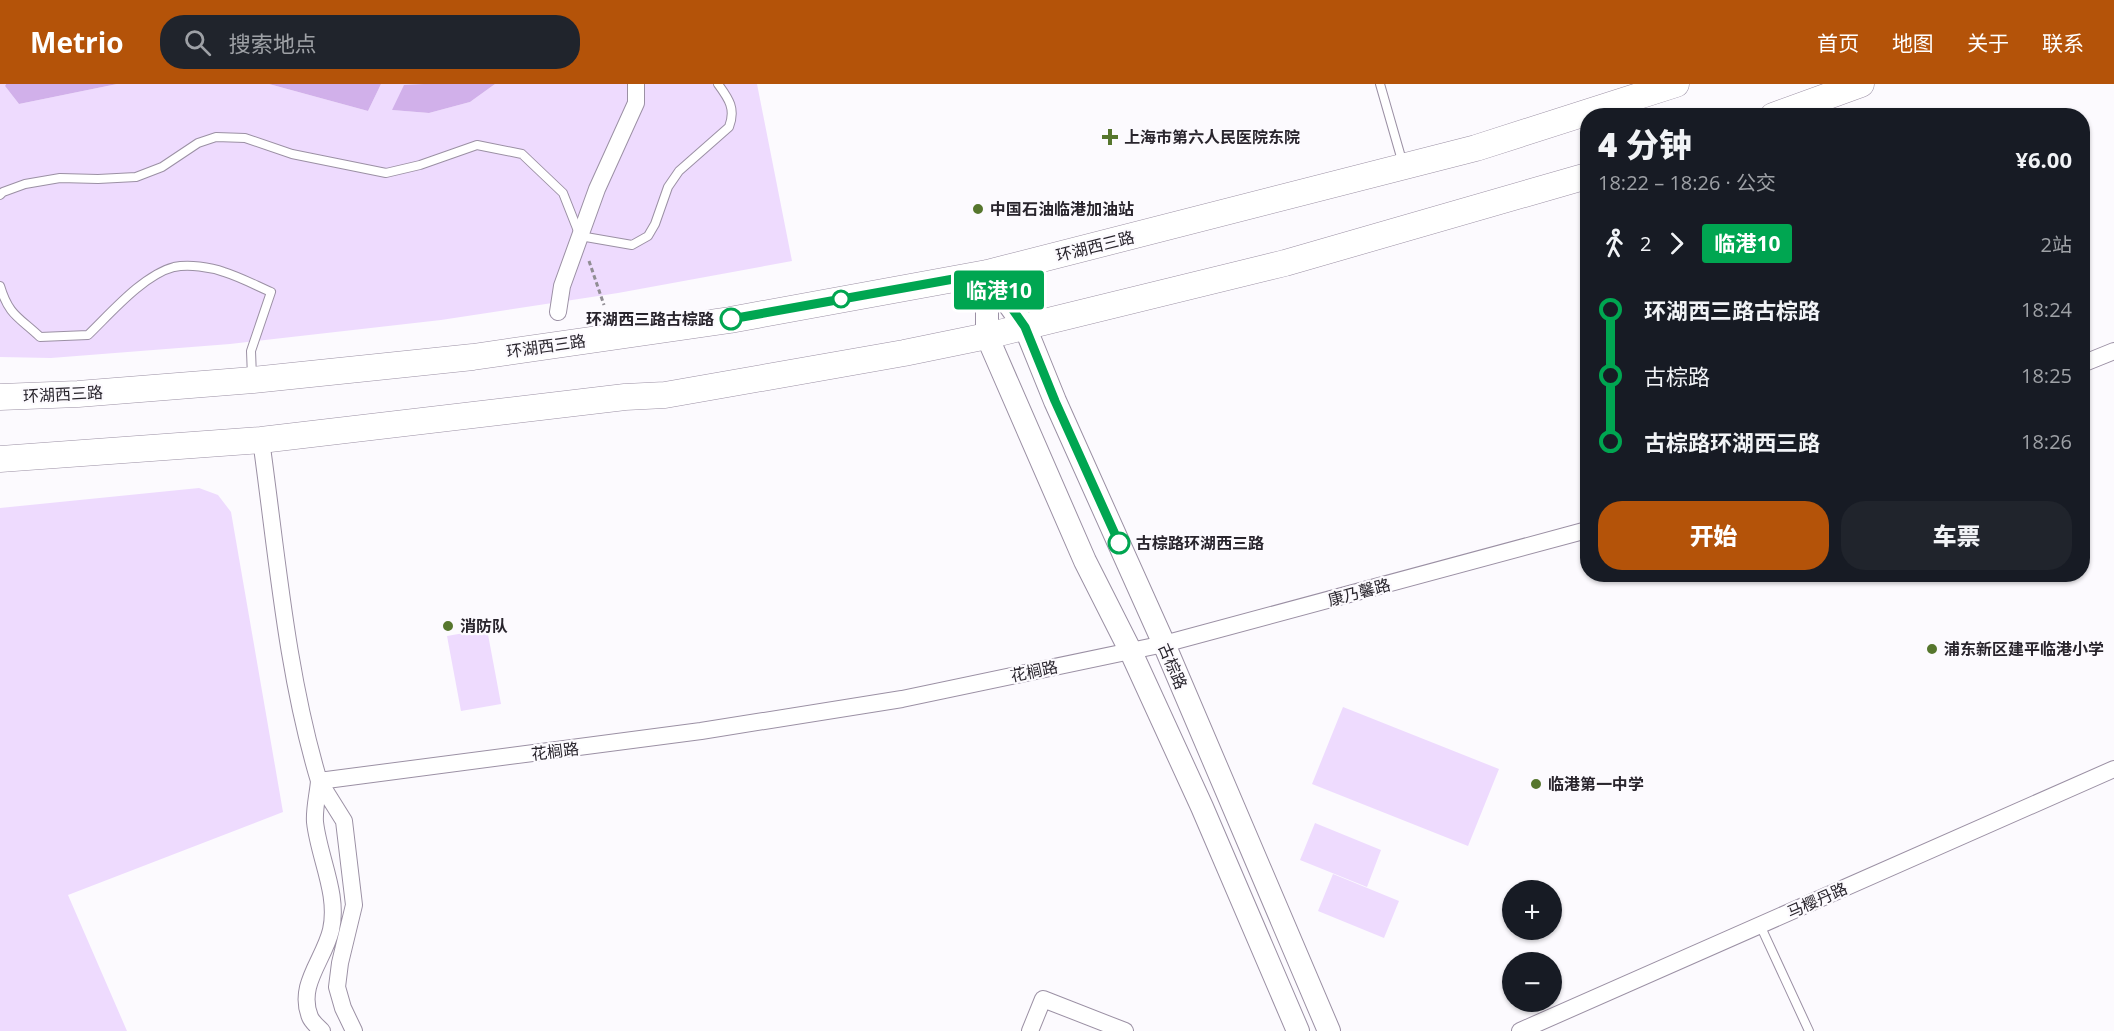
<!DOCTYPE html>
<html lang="zh">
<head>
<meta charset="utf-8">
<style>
	body { margin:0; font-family:"Open Sans","Noto Sans SC",sans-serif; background:#20242c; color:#f1f3f6; height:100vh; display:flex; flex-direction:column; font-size:22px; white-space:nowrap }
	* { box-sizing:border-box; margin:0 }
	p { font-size:20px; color:#9ea1a6 }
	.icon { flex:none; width:33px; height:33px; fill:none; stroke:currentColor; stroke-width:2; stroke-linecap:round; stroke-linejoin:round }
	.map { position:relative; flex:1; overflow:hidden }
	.sheet { position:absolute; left:1580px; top:24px; width:510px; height:474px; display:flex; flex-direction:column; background:#171b24; border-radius:24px; box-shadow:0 2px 4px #0004 }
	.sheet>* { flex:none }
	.badge { padding:0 12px; border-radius:4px; font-size:21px; line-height:39px }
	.fabs { position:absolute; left:1502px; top:796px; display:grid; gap:12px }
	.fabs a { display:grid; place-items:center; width:60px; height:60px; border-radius:50%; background:#171b24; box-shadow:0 2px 4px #0004; font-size:30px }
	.map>.badge { position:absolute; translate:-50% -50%; box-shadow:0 0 0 3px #fff }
	.legs { display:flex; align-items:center; gap:9px; height:66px; padding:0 18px; font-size:20px }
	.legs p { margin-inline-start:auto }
	.summary { display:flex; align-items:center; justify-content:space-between; height:102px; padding:0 18px }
	h1 { font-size:33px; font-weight:800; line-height:45px }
	.button { display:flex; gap:12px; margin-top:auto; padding:12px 18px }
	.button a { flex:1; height:69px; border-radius:24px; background:#b45309; color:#fff; font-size:24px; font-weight:800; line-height:69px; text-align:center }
	.button a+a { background:#20242c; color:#f1f3f6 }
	ul { padding:0 18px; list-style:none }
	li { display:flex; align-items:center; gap:21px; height:66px; font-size:22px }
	li i { display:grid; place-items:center; width:9px; height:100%; margin:0 8px; background:currentColor }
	li i::after { content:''; width:15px; height:15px; margin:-8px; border:4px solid; border-radius:50%; background:#171b24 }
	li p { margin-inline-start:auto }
	li:first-child i { background:linear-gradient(#0000 50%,currentColor 0) }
	li:last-child i { background:linear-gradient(currentColor 50%,#0000 0) }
	header { display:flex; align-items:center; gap:36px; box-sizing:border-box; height:84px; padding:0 30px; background:#b45309; color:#fff }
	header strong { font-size:28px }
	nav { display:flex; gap:33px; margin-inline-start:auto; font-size:21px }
	.search { width:420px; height:54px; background:#20242c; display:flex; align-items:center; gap:15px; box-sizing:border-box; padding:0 21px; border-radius:24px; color:#9ea1a6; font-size:22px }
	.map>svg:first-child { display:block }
</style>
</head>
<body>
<header>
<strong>Metrio</strong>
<div class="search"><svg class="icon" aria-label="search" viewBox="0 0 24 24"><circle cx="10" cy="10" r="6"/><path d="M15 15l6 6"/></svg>搜索地点</div>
<nav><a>首页</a><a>地图</a><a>关于</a><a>联系</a></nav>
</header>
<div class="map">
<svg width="2114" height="947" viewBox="0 0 2114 947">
	<rect width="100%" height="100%" fill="#fcfafe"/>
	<path fill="#eedbfe" d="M0,0H6L5,2L19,20L117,0H269L368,27L381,0H424L392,26L429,29L470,18L495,0H757L792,177L618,209L441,236L230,260L51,274L0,273Z
		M199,404L218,411L231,428L283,728L68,811L127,947H0V424Z
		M487,545L501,620L461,627L447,552Z
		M1343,623L1499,685L1468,762L1312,700Z
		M1315,739L1381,766L1367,803L1300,776Z
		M1333,790L1399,817L1384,854L1318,827Z"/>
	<path fill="#d1b0ea" d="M6,0H117L19,20L5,2Z
		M269,0H381L368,27Z
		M424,0H495L470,18L429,29L392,26L404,1Z"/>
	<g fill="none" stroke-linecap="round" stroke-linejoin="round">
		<g stroke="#9b90a4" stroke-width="10">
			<path id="lane" d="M1380,0L1403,80
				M0,111L3,108L25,100L60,94L98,95L136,93L162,83L198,59L216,53L245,54L292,70L386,89L420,81L477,61L522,70L563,109L580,152L632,161L648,152L655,140L668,103L679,87L729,43C736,25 729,15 718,0
				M0,202C9,232 19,233 40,253L88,251C110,230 143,191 174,183C189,180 210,183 224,188C240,193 255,201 271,208L251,267L252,293
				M1760,841L1809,947"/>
		</g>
		<g stroke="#9b90a4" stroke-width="18">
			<path id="street" d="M558,228L562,202L597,105L636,19V0
				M2082,280L2114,267
				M261,356C277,470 286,587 319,697L701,647L902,615L1164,560L1587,446
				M319,697L344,737L354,821L340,879L337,903L343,924L354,947
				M319,697C318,710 314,725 315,738C319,774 339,810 331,846C324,876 297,901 310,933C312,938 318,943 322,947
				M1030,947L1043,915L1125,947
				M1520,947L2114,685"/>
		</g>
		<g stroke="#9b90a4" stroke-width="24">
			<path id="secondary" d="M987,189L1025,243L1055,317L1164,560L1329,947
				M987,189V252L1085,477L1131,568L1202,723L1298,947"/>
		</g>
		<g stroke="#9b90a4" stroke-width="27">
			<path id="primary" d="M1773,32L1861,0
				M0,313L78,310L253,296L473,273L730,236L987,189L1476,64L1676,0
				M0,375L261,356L625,313L665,311L904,269L987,252L1285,179L1587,92"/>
		</g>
		<path stroke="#908d93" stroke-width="3" stroke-dasharray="4.5 3" stroke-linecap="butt" d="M589,177L604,221"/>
		<use href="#lane" stroke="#fff" stroke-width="8"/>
		<use href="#street" stroke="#fff" stroke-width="16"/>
		<use href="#secondary" stroke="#fff" stroke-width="22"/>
		<use href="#primary" stroke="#fff" stroke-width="26"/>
	</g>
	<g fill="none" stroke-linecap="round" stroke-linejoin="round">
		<g stroke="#fff" stroke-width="14">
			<path id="line-1" d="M731,235L987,189L1025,243L1055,317L1119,459"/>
		</g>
		<use href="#line-1" stroke="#00a651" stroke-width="9"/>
	</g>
	<g fill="#56762d" stroke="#fcfafe" stroke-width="2">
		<path d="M1107 44h6v6h6v6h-6v6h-6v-6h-6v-6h6z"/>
		<circle cx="978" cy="125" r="6"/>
		<circle cx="448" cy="542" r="6"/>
		<circle cx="1932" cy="565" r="6"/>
		<circle cx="1536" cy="700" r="6"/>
	</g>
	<g fill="#fff" stroke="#00a651" stroke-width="3">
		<circle cx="841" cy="215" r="8"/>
		<circle cx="731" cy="235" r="10"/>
		<circle cx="1119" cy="459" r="10"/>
	</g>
	<g text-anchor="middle" stroke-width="4.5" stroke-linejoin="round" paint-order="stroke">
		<g font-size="16" font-weight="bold" fill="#29252d" stroke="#fcfafe" text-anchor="start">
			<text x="1124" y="59">上海市第六人民医院东院</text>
			<text x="990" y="131">中国石油临港加油站</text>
			<text x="460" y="548">消防队</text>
			<text x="1944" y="571">浦东新区建平临港小学</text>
			<text x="1548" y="706">临港第一中学</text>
		</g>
		<g font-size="16" fill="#29252d" stroke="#fcfafe">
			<text transform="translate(1095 162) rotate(-14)" y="6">环湖西三路</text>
			<text transform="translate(546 262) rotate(-8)" y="6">环湖西三路</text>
			<text transform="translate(63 310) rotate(-3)" y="6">环湖西三路</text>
			<text transform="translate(1359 508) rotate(-15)" y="6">康乃馨路</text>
			<text transform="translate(1173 582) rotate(67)" y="6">古棕路</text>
			<text transform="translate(1034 587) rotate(-12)" y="6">花榈路</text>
			<text transform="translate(555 667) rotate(-7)" y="6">花榈路</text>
			<text transform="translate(1817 816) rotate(-24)" y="6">马樱丹路</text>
		</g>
		<g font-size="16" font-weight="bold" fill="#29252d" stroke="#fcfafe" text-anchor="end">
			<text x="714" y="241">环湖西三路古棕路</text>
			<text x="1136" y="465" text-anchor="start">古棕路环湖西三路</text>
		</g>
	</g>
</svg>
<div class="fabs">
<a>+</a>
<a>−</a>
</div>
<b class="badge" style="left:999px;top:206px;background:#00a651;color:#fff">临港10</b>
<section class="sheet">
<div class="summary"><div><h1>4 分钟</h1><p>18:22 – 18:26 · 公交</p></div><b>¥6.00</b></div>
<div class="legs"><svg class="icon" aria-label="walk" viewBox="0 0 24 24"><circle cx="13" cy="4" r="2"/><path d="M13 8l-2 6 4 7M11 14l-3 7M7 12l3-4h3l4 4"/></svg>2<svg class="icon" aria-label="forward" viewBox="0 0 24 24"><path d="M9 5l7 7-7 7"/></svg><b class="badge" style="background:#00a651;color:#fff">临港10</b><p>2站</p></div>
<ul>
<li><i style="color:#00a651"></i><b>环湖西三路古棕路</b><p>18:24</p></li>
<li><i style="color:#00a651"></i><span>古棕路</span><p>18:25</p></li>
<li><i style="color:#00a651"></i><b>古棕路环湖西三路</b><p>18:26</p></li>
</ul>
<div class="button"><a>开始</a><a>车票</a></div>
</section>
</div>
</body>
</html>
